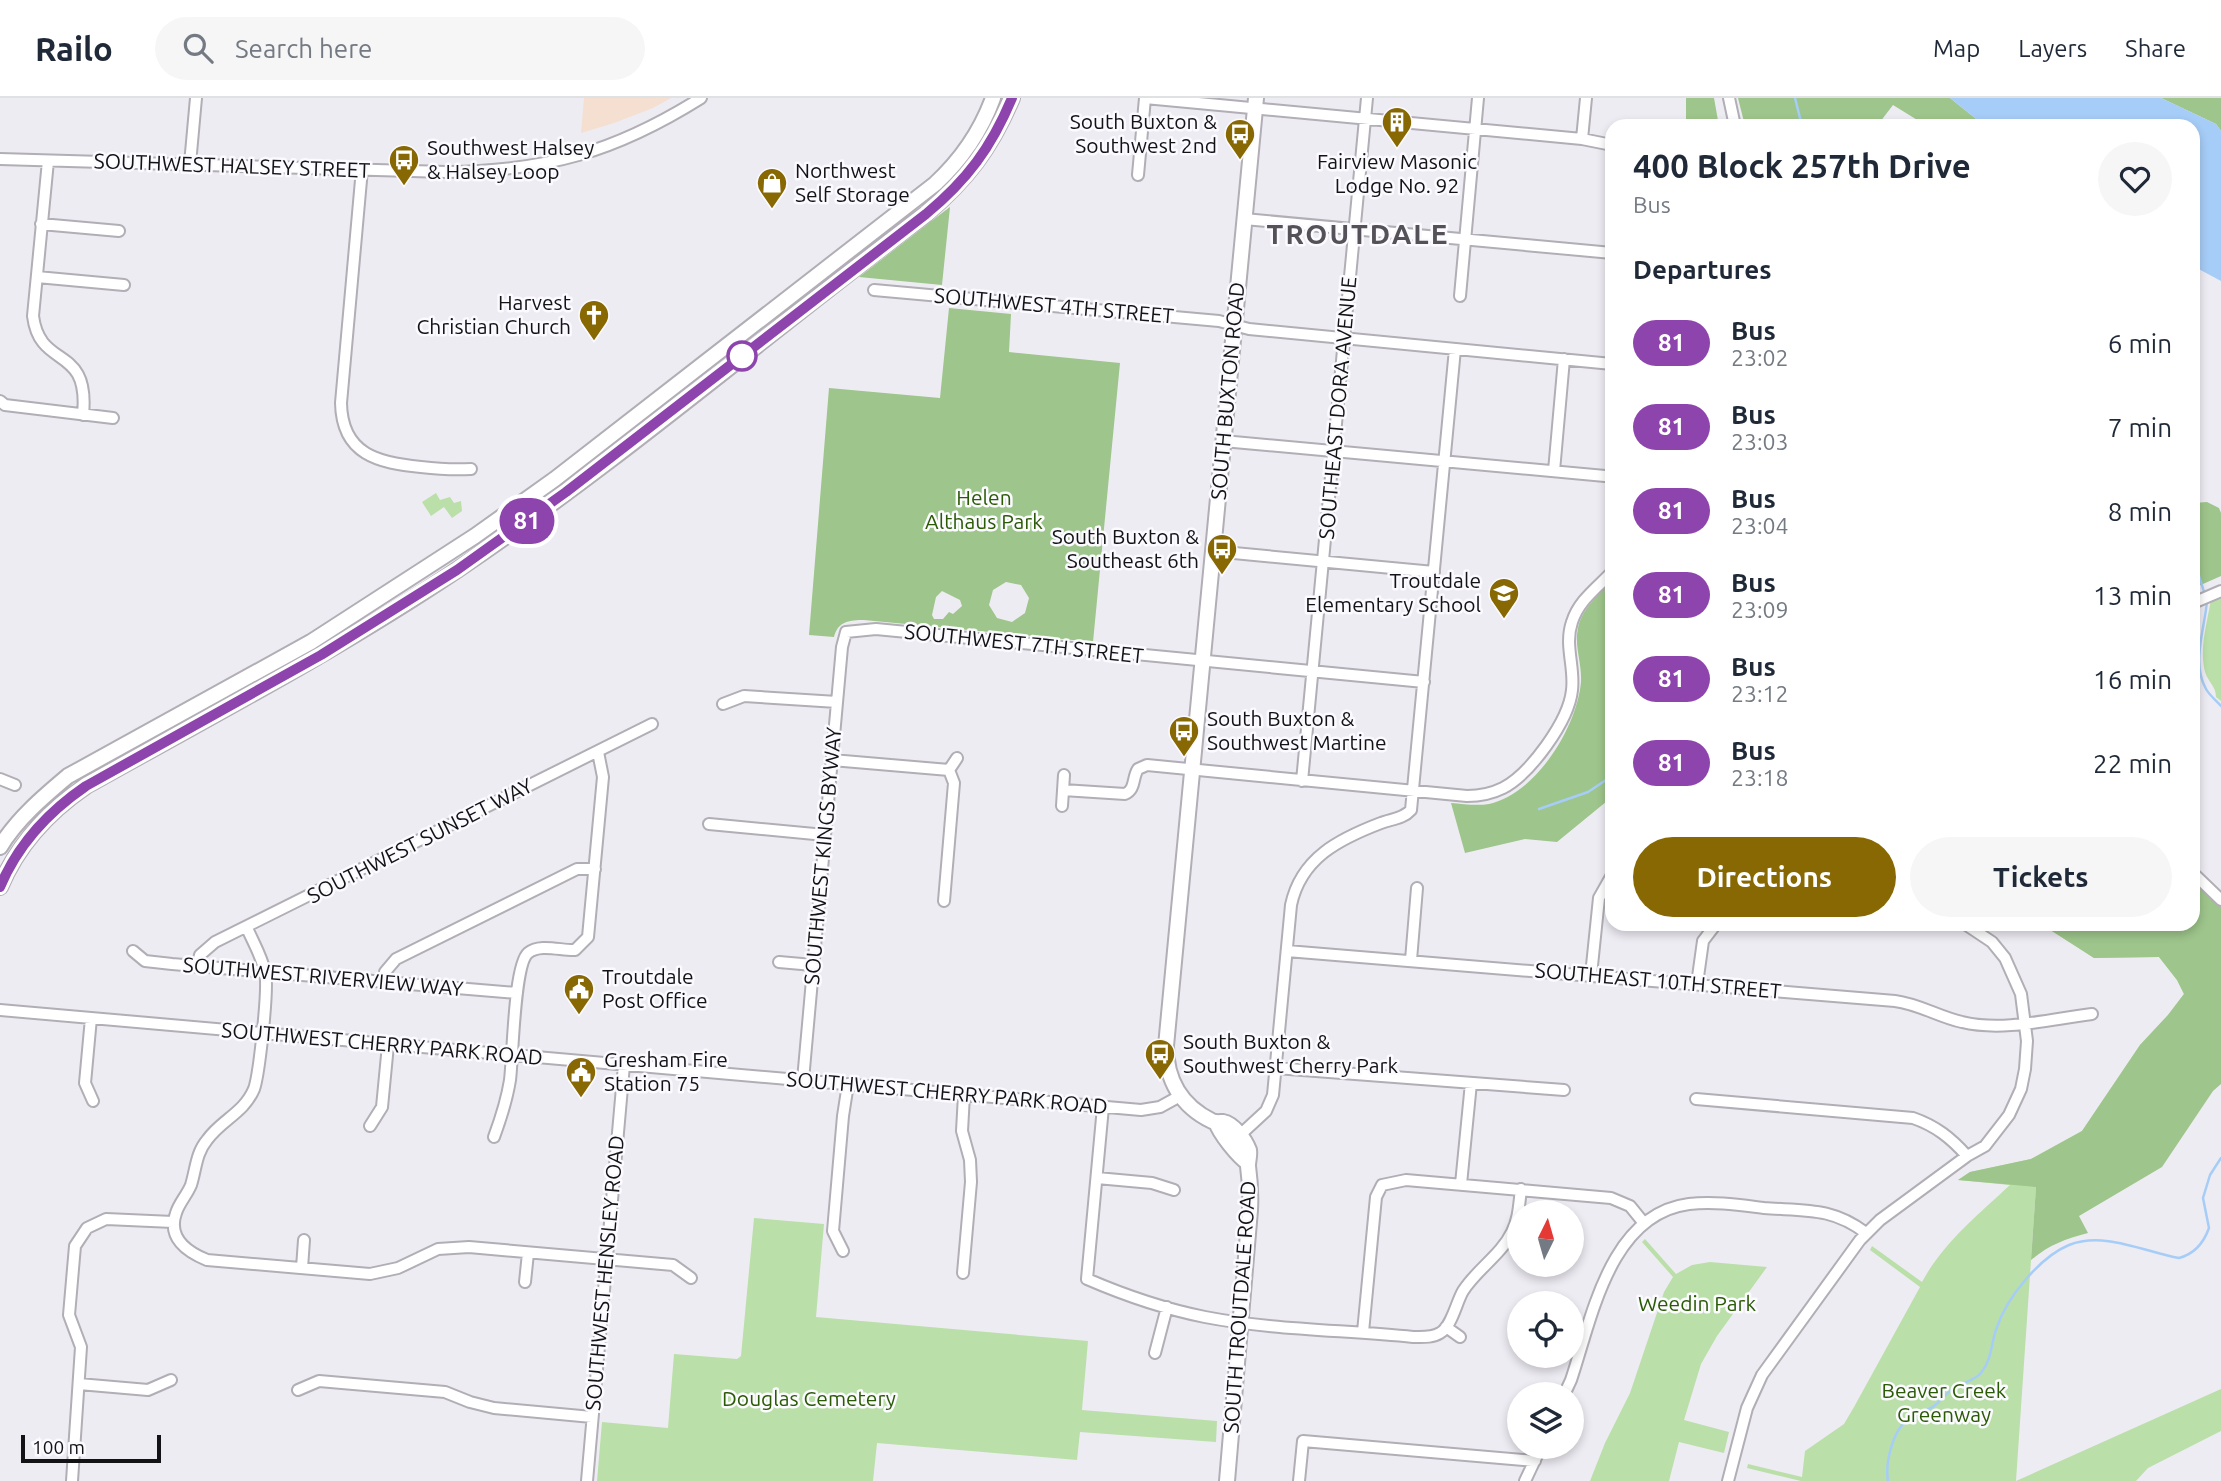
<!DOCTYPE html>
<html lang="en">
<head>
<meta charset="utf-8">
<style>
	body { margin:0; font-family:Ubuntu,sans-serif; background:#f6f6f7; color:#1f2937; height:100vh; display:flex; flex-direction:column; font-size:26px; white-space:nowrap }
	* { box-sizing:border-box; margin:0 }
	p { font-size:23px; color:#747a83 }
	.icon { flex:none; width:38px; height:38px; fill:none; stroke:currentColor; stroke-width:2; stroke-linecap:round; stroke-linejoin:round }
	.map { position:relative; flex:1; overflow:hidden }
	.side { position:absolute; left:1605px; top:21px; width:595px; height:812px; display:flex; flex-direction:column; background:#fff; border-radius:21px; box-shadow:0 4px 10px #0003 }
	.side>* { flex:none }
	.badge { padding:0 14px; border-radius:23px; font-size:24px; line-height:46px }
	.needle { width:46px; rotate:5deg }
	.fabs { position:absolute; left:1507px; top:1102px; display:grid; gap:14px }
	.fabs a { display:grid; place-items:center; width:77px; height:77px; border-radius:50%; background:#fff; box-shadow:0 4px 10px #0003; font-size:35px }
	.scale { position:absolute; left:21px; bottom:18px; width:140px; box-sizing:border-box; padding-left:7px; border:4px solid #131215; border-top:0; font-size:19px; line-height:24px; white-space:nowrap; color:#131215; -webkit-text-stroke:5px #fbfafe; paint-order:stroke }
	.map>.badge { position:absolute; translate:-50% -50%; box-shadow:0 0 0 4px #fff }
	h2 { padding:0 28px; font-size:26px; line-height:63px }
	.round { display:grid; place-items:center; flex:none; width:74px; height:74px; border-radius:37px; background:#f6f6f7 }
	.overview { display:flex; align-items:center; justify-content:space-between; height:119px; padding:0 28px }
	h1 { font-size:33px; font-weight:700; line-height:52px }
	.button { display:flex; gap:14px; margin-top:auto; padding:14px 28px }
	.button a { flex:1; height:80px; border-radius:42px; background:#876803; color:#fff; font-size:28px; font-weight:700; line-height:80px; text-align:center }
	.button a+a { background:#f6f6f7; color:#1f2937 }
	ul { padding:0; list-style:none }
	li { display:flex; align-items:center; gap:21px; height:84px; padding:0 28px }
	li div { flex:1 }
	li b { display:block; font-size:26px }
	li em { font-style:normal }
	li .badge { min-width:77px; font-weight:700; text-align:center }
	header { display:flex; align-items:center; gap:42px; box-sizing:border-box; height:98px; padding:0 35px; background:#fff; border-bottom:2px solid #e0e1e3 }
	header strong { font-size:33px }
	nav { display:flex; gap:38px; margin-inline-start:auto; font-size:24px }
	.search { width:490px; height:63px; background:#f6f6f7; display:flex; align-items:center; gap:18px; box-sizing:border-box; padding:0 24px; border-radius:38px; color:#747a83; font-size:26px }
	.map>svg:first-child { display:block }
</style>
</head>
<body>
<header>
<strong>Railo</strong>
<div class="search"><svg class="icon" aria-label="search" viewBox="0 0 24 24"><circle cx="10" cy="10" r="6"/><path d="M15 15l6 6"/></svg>Search here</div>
<nav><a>Map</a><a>Layers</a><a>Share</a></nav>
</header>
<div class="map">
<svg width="2221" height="1383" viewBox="0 0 2221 1383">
	<rect width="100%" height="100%" fill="#eeecf3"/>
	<path fill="#f4dfd0" d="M584,0H671L653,10L614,25L581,35Z"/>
	<path fill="#badfa9" d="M436,395L440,402L450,399L454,405L461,403L462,413L452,420L444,409L431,418L422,404Z
		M2221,498V603L2216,599C2216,588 2208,584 2205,574C2199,550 2207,526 2211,501Z
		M2041,826L2149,841L2200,897L2036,1089L2016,1383H1801L1747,1370L1748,1366L1802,1379L1805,1353L1844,1326L1854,1309L1920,1189L1870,1152L1872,1148L1922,1184C1943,1145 1978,1117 2010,1087L1958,1082L1970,1074L2031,1061L2082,1033L2140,947L2168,917L2184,896L2177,882L2159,859L2094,860Z
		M754,1120L824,1126L816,1219L1088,1243L1082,1312L1217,1323L1216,1344L1080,1334L1077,1362L877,1345L873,1383H597L602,1324L668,1330L674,1256L737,1261L741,1258Z
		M1645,1141L1676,1176L1692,1167L1710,1164L1767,1169L1717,1238L1701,1266L1684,1322L1729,1334L1724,1355L1679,1344L1669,1383H1590L1605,1345L1630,1295L1664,1194L1673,1179L1642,1144Z
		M2221,1291V1333L2148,1370L2136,1383H2016Z"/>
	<path fill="#9ec58b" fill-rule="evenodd" d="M1686,0H1714L1719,28H1686Z
		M1738,0H1950L1985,28H1927L1893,7L1880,24L1872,28H1745Z
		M2161,0H2221V33L2216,26Z
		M950,109L942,187L859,179L938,118Z
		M949,210L1011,216L1009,254L1120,265L1093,544L864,522C850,522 838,523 834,539L809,537L829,290L940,300ZM1006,484L1021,487L1029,500L1025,515L1012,524L997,520L989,507L993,492ZM942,493L960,502L962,508L953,516L949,514L943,521H934L932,517L936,499Z
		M2207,404L2219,410L2221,415V478L2194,490L2193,405Z
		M1612,483V699L1557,744L1525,741L1465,755L1451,705C1463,706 1477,708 1489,706C1536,696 1577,629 1581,584C1582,565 1574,548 1578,530C1582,511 1598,497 1612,483Z
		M2193,783L2221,809V986L2213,993L2162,1069L2079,1118L2088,1135C2065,1141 2049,1147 2031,1162L2036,1089L1958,1082L1970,1074L2031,1061L2082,1033L2140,947L2168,917L2184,896L2177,882L2159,859L2094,860L2041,826H2193Z"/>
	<path fill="#a6cdf7" d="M1950,0H2161L2216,26L2221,33V183L2193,168V28H1985Z"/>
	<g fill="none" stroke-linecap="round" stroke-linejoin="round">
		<path stroke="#a6cdf7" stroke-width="2.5" d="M1795,0L1802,28
			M2193,442L2196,468L2205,497
			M2207,503C2205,530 2191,565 2206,591C2210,598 2216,602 2221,608
			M1539,711L1588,694L1612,678
			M1888,1383C1885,1366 1892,1335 1906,1323C1913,1316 1925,1314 1934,1308C1941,1303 1946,1295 1954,1290C1963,1284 1974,1283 1981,1275C1992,1262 1991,1244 1997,1229C2007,1199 2040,1159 2069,1147C2104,1133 2145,1154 2179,1160C2194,1156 2204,1144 2209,1130L2203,1100L2210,1077L2221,1060"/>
		<g stroke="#b1aeb5" stroke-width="14">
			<path id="minor" d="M1145,0L1582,41L1612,47
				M1729,0L1735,28
				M1582,41L1586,0
				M0,61L446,74C547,73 615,54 701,0
				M48,63L33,218C40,273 90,245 83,317
				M190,66L196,0
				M362,71L341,305C342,357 379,365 421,369C438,371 454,372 471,371
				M1138,77L1145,0
				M1244,121L1612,155
				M41,126L119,133
				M37,179L124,187
				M874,192L1219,223L1249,231L1612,266
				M1460,198L1478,0
				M0,303L5,307L113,320
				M1223,343L1605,378
				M1554,373L1564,261
				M1213,453L1434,474
				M2193,505L2221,493
				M723,606L744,598L837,604
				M832,662L949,672
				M949,672L957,660
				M0,681L15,687
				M1302,683L1367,0
				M1063,692L1125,696C1136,691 1132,680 1138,671L1147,667L1467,698C1480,698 1491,696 1503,690C1530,676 1569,623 1572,592C1575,569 1564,547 1572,524C1579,502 1597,490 1612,474
				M1062,708L1064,677
				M709,726L825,737
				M2193,775L2221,802
				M944,803L954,685L949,672
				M247,830C253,844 262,859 265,874C269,889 259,977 254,991C244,1015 221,1022 207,1042C196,1055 196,1071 191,1087C187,1097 179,1105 176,1115C167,1140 187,1154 207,1162L370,1176L398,1170L438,1151L469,1149L673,1167L691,1180
				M133,853L145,863L172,866L517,895
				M1287,853L1895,903C1919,906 1939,919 1962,924C2003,934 2051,921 2092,916
				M1411,862L1417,790
				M779,864L813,867
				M197,869L200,857L215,844L652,626
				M1591,877L1599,800L1612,777
				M383,883L385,874L396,861L577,771H595
				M1697,886L1703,843L1716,826
				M0,912L1141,1012L1160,1009L1180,998
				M91,920L85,985L93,1003
				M1276,970L1564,992
				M803,982L842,549L846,534L876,531L1424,584
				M1696,1001L1913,1020C1936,1028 1951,1040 1967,1058
				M1103,1009L1087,1181C1124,1197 1165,1211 1205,1219C1272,1232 1344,1232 1413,1239C1422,1239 1432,1240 1440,1235C1452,1228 1456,1205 1463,1193C1477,1171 1501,1157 1512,1134C1519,1120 1519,1106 1521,1091
				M370,1028L382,1009L388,947
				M1240,1037L1266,1013L1273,997L1291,807C1301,760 1339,741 1381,725C1391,721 1403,721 1411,712L1455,251
				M494,1039C501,1020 507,1001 510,982C513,958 514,867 528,855C540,845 562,853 575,852L588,839L603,679L598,654
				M1097,1080L1152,1085L1174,1092
				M1461,1086L1471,985
				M1382,1087L1406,1082L1611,1100L1630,1108L1643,1124
				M843,1153L833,1133L843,1018L848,986
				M302,1170L304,1142
				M963,1175L971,1084L970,1062L962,1033L964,997
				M525,1184L528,1155
				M1446,1229L1460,1239
				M1363,1234L1376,1099L1382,1087
				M1155,1255L1167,1209
				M79,1286L148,1292L171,1282
				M298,1292L319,1283L445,1294L470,1304L494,1310L592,1319
				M1564,1297L1571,1282C1592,1219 1610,1116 1689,1106C1714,1103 1740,1107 1764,1110C1805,1113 1832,1109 1866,1135
				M72,1383L81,1249L69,1217L75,1148L87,1130L106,1121L173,1124
				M587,1383L624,967
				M1299,1383L1303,1343L1535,1363
				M1525,1383L1541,1349
				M1728,1383L1747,1310L1762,1277L1860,1142L1880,1122L1967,1058L1985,1048L2009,1017L2021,991L2025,971L2027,943L2021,896L2005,860L1992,844L1965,826"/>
		</g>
		<g stroke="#b1aeb5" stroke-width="18">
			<path id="major" d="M0,749C17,721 43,699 68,678L311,544L475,438L555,381L935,86C961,62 981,33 993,0
				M0,789C18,746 48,714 86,688C211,618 338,552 457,472C620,363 769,234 926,116C967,81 991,50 1012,0
				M1216,1024C1220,1036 1238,1058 1248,1065
				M1227,1383L1250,1112C1251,1096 1250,1083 1248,1068C1248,1062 1250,1057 1249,1052C1245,1042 1234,1026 1223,1024C1213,1023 1222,1027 1212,1023C1181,1008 1166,982 1166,948L1256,0"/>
		</g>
		<use href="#minor" stroke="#fff" stroke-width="10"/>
		<use href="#major" stroke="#fff" stroke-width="14"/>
	</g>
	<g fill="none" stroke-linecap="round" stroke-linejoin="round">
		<g stroke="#fff" stroke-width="16">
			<path id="line" d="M0,789C18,746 48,714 86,688L321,557L457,472L566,394L926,116C967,82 991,50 1012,0"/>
		</g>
		<use href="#line" stroke="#8e44ad" stroke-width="10"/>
	</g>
	<defs>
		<g id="building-pin" transform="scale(1.575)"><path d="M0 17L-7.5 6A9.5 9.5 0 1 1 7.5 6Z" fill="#876803" stroke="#fbfafe"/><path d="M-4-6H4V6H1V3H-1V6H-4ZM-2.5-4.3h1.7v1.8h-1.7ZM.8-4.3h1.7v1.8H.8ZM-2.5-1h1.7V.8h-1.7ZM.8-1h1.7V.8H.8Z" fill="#fff"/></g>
		<g id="bus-pin" transform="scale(1.575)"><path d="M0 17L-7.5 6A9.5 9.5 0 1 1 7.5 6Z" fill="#876803" stroke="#fbfafe"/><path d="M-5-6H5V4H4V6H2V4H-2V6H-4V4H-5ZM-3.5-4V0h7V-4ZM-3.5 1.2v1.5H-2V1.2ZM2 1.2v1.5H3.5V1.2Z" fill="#fff"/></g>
		<g id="shop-pin" transform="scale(1.575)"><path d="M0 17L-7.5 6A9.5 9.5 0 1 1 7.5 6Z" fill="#876803" stroke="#fbfafe"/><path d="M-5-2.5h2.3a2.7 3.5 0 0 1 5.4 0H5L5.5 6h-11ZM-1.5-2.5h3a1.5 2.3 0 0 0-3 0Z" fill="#fff"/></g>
		<g id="church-pin" transform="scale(1.575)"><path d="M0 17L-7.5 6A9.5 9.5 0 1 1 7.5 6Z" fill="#876803" stroke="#fbfafe"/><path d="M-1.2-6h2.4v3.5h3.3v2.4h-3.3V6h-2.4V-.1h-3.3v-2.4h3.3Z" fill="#fff"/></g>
		<g id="school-pin" transform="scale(1.575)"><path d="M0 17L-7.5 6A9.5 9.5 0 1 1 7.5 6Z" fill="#876803" stroke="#fbfafe"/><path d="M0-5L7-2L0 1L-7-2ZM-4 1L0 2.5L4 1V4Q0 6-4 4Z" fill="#fff"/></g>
		<g id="civic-pin" transform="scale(1.575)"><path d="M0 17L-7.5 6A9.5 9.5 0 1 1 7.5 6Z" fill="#876803" stroke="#fbfafe"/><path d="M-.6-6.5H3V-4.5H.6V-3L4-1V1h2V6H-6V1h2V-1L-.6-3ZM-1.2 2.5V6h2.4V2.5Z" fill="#fff"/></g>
	</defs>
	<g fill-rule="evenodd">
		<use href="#building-pin" x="1397" y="24"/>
		<use href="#bus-pin" x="1240" y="36"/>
		<use href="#bus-pin" x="404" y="62"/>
		<use href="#shop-pin" x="772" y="85"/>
		<use href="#church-pin" x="594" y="217"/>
		<use href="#bus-pin" x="1222" y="451"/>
		<use href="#school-pin" x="1504" y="495"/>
		<use href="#bus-pin" x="1184" y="633"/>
		<use href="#civic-pin" x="579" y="891"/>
		<use href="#bus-pin" x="1160" y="956"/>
		<use href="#civic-pin" x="581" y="974"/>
	</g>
	<circle fill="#fff" stroke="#8e44ad" stroke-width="3.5" cx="742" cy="258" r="14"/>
	<g text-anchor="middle" stroke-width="5" stroke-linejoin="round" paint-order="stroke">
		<g font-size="21" fill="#131215" stroke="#fbfafe" text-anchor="start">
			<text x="1217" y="31" text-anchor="end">South Buxton &amp;<tspan x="1217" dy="24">Southwest 2nd</tspan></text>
			<text x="427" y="57">Southwest Halsey<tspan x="427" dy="24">&amp; Halsey Loop</tspan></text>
			<text x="1397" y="71" text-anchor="middle">Fairview Masonic<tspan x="1397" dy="24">Lodge No. 92</tspan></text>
			<text x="795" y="80">Northwest<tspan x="795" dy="24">Self Storage</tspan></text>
			<text x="571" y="212" text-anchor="end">Harvest<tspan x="571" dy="24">Christian Church</tspan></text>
			<text x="1199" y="446" text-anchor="end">South Buxton &amp;<tspan x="1199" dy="24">Southeast 6th</tspan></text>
			<text x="1481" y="490" text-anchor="end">Troutdale<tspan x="1481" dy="24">Elementary School</tspan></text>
			<text x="1207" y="628">South Buxton &amp;<tspan x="1207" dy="24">Southwest Martine</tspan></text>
			<text x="602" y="886">Troutdale<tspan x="602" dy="24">Post Office</tspan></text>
			<text x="1183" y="951">South Buxton &amp;<tspan x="1183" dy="24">Southwest Cherry Park</tspan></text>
			<text x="604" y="969">Gresham Fire<tspan x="604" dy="24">Station 75</tspan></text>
		</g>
		<g font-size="21" fill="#131215" stroke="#fbfafe">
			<text transform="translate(232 68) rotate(2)" y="7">SOUTHWEST HALSEY STREET</text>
			<text transform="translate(1054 208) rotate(5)" y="7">SOUTHWEST 4TH STREET</text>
			<text transform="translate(1228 293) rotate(-85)" y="7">SOUTH BUXTON ROAD</text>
			<text transform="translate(1338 310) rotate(-85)" y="7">SOUTHEAST DORA AVENUE</text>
			<text transform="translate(1024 546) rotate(6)" y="7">SOUTHWEST 7TH STREET</text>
			<text transform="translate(420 743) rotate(-27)" y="7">SOUTHWEST SUNSET WAY</text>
			<text transform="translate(823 758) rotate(-85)" y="7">SOUTHWEST KINGS BYWAY</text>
			<text transform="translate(323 879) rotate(5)" y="7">SOUTHWEST RIVERVIEW WAY</text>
			<text transform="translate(1658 883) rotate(5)" y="7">SOUTHEAST 10TH STREET</text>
			<text transform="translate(382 946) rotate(5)" y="7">SOUTHWEST CHERRY PARK ROAD</text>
			<text transform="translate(947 995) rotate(5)" y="7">SOUTHWEST CHERRY PARK ROAD</text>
			<text transform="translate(605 1175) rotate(-85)" y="7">SOUTHWEST HENSLEY ROAD</text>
			<text transform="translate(1240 1209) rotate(-86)" y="7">SOUTH TROUTDALE ROAD</text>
		</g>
		<g font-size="21" fill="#2b5a05" stroke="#fbfafe">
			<text x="984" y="407">Helen<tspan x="984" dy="24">Althaus Park</tspan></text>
			<text x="1697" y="1213">Weedin Park</text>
			<text x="1944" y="1300">Beaver Creek<tspan x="1944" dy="24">Greenway</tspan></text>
			<text x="809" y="1308">Douglas Cemetery</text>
		</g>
		<g font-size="28" font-weight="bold" letter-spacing="2" fill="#545258" stroke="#fbfafe">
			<text x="1358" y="146">TROUTDALE</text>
		</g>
	</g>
</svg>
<div class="fabs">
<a><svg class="needle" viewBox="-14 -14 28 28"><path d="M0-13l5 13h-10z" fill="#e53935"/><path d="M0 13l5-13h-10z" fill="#747a83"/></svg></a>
<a><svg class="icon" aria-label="locate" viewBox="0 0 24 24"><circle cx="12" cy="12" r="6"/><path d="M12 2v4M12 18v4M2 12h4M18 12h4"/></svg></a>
<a><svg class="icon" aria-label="layers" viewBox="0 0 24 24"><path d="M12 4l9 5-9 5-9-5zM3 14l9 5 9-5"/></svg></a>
</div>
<div class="scale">100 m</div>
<b class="badge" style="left:527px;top:423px;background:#8e44ad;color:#fff">81</b>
<section class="side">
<div class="overview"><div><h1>400 Block 257th Drive</h1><p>Bus</p></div><a class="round"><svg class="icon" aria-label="heart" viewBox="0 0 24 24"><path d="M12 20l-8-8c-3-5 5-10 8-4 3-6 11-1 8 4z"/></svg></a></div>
<h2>Departures</h2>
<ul>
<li><span class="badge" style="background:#8e44ad;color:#fff">81</span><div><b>Bus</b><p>23:02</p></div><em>6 min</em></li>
<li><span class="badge" style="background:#8e44ad;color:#fff">81</span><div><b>Bus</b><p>23:03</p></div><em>7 min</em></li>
<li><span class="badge" style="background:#8e44ad;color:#fff">81</span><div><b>Bus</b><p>23:04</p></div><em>8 min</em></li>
<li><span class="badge" style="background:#8e44ad;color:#fff">81</span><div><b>Bus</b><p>23:09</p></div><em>13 min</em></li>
<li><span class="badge" style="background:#8e44ad;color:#fff">81</span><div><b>Bus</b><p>23:12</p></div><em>16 min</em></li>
<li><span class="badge" style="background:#8e44ad;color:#fff">81</span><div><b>Bus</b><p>23:18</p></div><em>22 min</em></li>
</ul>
<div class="button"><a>Directions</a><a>Tickets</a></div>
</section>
</div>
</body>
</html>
